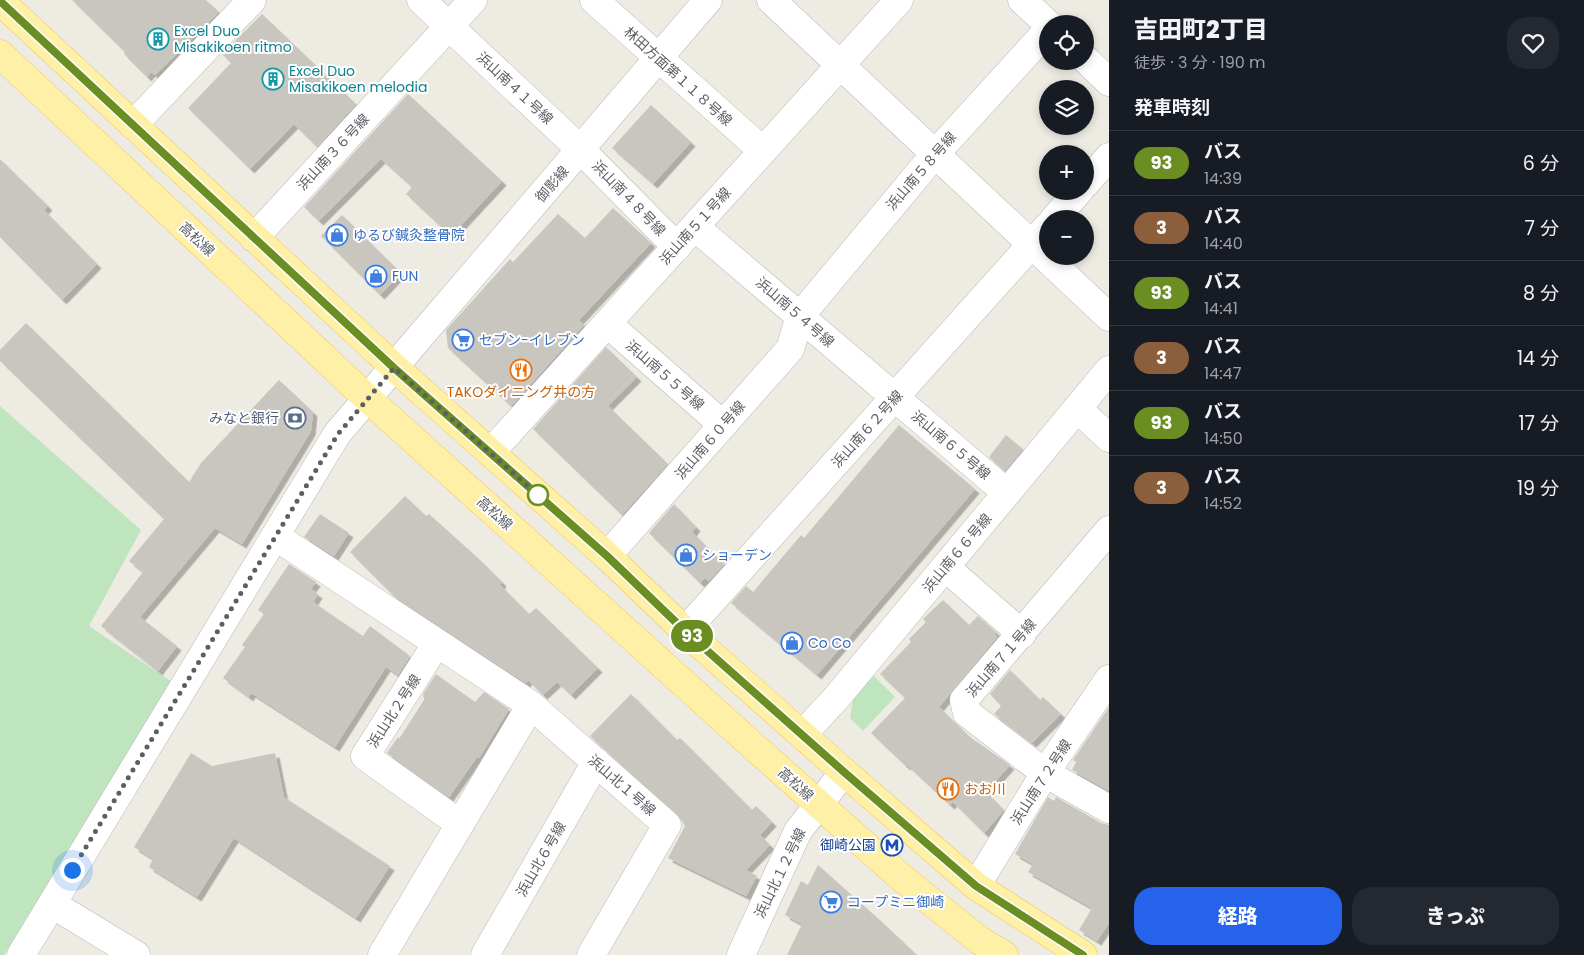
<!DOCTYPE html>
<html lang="ja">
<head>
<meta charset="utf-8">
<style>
	body { margin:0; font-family:Poppins,"Noto Sans JP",sans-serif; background:#242831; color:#f1f3f6; height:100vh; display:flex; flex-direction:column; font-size:19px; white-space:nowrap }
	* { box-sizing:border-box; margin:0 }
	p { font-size:16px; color:#9ea1a6 }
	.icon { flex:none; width:28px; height:28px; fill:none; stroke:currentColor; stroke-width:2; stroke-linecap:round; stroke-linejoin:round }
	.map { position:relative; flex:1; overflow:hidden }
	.sheet { display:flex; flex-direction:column; background:#171b24; width:475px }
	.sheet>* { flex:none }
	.badge { padding:0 10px; border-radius:16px; font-size:18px; line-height:32px }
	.tools { position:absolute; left:1039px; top:15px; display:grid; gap:10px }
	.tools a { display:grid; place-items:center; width:55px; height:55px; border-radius:50%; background:#171b24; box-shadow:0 2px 8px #0003; font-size:25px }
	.you { position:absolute; width:25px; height:25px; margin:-12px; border:4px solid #fff; border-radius:50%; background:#1a73e8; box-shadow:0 0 0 8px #1a73e833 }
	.map>.badge { position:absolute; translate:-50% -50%; box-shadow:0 0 0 2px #fff }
	h2 { padding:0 25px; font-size:19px; line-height:45px }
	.round { display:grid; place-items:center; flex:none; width:52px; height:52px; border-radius:20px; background:#242831 }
	.summary { display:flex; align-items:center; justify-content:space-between; height:85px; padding:0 25px }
	h1 { font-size:24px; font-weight:800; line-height:38px }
	.primary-button { display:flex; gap:10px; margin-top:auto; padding:10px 25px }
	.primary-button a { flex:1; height:58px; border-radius:20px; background:#2563eb; color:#fff; font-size:20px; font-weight:800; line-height:58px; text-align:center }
	.primary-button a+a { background:#242831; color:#f1f3f6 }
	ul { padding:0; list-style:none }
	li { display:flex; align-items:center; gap:15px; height:65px; padding:0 25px; border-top:1px solid #363941 }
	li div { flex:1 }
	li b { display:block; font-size:19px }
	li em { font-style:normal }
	li .badge { min-width:55px; font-weight:700; text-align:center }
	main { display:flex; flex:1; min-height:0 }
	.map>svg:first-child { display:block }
</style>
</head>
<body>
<main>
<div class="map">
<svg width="1109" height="955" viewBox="0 0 1109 955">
	<defs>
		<filter id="shadow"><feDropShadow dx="4.5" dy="4.5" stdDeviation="0" flood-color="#0004"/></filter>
	</defs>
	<rect width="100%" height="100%" fill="#eeebe3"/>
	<path fill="#bfe5bf" d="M0,406L141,530L89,626L172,682L4,955H0Z
		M874,676L895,697L863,731L850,718L853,699Z"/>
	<path fill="#c9c6c0" filter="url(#shadow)" d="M72,0H206L219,12L155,75L151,72L147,77L124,54L125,52Z
		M262,14L356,104L317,147L294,124L250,169L188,108L231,63L222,54Z
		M408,94L502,181L451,236L406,194L412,187L381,159L319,221L304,207Z
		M651,105L691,142L653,184L612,148Z
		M0,159L48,206L44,210L97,264L62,300L0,237Z
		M613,208L651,243L579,320L584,325L511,406L448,348L446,330L510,259L513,262L558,214L585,238Z
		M342,215L401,273L380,295L321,236Z
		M26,323L189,482L201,463L279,380L313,412L311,431L242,544L215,528L140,617L177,646L158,671L101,626L143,572L129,561L164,519L0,361V350Z
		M606,347L637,377L608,406L668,464L622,515L533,429Z
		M899,425L975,489L817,675L731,603L746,586L753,592L801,535L804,538Z
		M1006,435L1023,449L1005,471L989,457Z
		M405,496L426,516L429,514L480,560L502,582L500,585L529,614L536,608L598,668L571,695L557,682L543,695L528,680L526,683L394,596L350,552Z
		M674,504L696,527L692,532L724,564L709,581L705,578L700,583L649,533Z
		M320,514L349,533L334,556L304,537Z
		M289,564L316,582L311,589L318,594L313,602L363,636L370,626L410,656L398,675L386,667L335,747L251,693L249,697L223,678L245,647L242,645L264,614L258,610Z
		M943,600L969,625L978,616L996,632L994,633L997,637L939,707L970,737L1010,765L986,792L1004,810L984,833L953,802L950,805L907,765L906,766L871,733L905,698L880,674L911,642L909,639L926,622L923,619Z
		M1010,670L1040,700L1043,697L1061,714L1032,743L994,714L1001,706L990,694Z
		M436,674L475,702L484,692L509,709L479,758L477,757L449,797L387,753L398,737L399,739L424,700L423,694Z
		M631,694L677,740L680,738L752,810L756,806L772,822L760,835L770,845L746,870L757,876L746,896L668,858L685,826L681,819L590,736Z
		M1109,707V791L1072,770L1076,762L1073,760Z
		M191,753L212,766L275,753L284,797L390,866L356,918L234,838L197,897L149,867L153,859L134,847Z
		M1048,797L1054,801L1056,797L1101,823L1109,825V923L1097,941L1079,930L1092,908L1028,872L1033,864L1015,854Z
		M818,865L883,923L917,955H787L802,924L785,915L801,881L808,885Z"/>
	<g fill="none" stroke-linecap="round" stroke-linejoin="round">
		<g stroke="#b6b9bd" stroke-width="29">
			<path id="street" d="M421,0L581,150L677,247
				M594,0L763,151
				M771,0L1109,317
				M1022,0L1048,24
				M1085,59L1109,82
				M133,125L252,0
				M1085,184L1109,157
				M1054,219L1079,191
				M695,227L1007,493
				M254,238L473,0
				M608,324L723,425
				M394,367L708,0
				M1077,408L1109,438
				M491,452L899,0
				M1109,530L964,700L967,713L1045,773L1109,809
				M275,536L531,705L667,825L591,955
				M607,556L790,349L800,316L935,154L1048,30
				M945,567L1022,634
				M685,631L1048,226
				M437,643L365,756L460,824
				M803,734L837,697L1109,370
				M976,886L1045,773L1109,679
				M52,904L136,955
				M382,955L531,705
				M485,955L596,762
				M741,955L798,831L844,772"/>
		</g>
		<g stroke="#b7babf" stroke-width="29">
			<path id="secondary" d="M21,955L337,434L394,367"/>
		</g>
		<g stroke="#f0c659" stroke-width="29">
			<path id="primary" d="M0,1L394,367L607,556L685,631L844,772L976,886L1083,955
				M0,54L367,398L751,744L903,879L979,940L1004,955"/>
		</g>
		<use href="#street" stroke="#fff" stroke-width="28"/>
		<use href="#secondary" stroke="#fff" stroke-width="28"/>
		<use href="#primary" stroke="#fef0a7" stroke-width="28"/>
	</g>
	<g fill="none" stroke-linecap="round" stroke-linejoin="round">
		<g stroke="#fff" stroke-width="11">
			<path id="line" d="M0,1L394,368L607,556L685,631L844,772L976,886L1083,955"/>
		</g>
		<use href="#line" stroke="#6b8e23" stroke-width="8"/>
		<path stroke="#5b5f64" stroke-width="5" stroke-dasharray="0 9" d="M72,870L338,434L394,368L538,495"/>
	</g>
	<defs>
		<g id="building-ring" transform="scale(1.125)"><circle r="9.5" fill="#fff" stroke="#0f9aa8" stroke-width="1.5"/><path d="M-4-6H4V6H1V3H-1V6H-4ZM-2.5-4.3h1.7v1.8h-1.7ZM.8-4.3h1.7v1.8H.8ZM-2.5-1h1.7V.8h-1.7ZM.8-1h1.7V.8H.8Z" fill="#0f9aa8"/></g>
		<g id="shop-ring" transform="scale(1.125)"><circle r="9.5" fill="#fff" stroke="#3f7fe0" stroke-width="1.5"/><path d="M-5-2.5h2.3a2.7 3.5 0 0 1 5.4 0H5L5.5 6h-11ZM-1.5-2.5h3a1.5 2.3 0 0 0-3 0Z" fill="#3f7fe0"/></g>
		<g id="supermarket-ring" transform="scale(1.125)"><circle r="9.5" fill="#fff" stroke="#3f7fe0" stroke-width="1.5"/><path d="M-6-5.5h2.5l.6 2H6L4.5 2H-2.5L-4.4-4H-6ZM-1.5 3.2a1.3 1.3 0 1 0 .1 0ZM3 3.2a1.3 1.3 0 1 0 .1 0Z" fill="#3f7fe0"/></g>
		<g id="restaurant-ring" transform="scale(1.125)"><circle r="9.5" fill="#fff" stroke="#e8710a" stroke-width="1.5"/><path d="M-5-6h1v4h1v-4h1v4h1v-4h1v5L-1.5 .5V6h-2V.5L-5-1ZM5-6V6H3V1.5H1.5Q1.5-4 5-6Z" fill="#e8710a"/></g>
		<g id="bank-ring" transform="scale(1.125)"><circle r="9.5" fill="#fff" stroke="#5c6f8a" stroke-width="1.5"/><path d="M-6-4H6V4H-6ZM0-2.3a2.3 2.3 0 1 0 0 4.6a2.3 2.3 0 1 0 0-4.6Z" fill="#5c6f8a"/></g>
		<g id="metro-ring" transform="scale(1.125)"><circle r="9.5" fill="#fff" stroke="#1a4fb4" stroke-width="1.5"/><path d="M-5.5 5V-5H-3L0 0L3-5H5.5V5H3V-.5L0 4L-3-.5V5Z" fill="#1a4fb4"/></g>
	</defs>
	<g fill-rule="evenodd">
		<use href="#building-ring" x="158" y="39"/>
		<use href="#building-ring" x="273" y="79"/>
		<use href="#shop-ring" x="337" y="235"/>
		<use href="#shop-ring" x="376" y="276"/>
		<use href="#supermarket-ring" x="463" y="340"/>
		<use href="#restaurant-ring" x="521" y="370"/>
		<use href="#bank-ring" x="295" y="418"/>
		<use href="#shop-ring" x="686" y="555"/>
		<use href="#shop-ring" x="792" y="643"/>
		<use href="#restaurant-ring" x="948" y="789"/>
		<use href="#metro-ring" x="892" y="845"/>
		<use href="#supermarket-ring" x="831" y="902"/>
	</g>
	<circle fill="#fff" stroke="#6b8e23" stroke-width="2.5" cx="538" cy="495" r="10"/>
	<g text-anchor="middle" stroke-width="4" stroke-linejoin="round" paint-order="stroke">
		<g font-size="14" fill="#0d838f" stroke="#fff" text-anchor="start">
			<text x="174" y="36">Excel Duo<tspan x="174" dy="16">Misakikoen ritmo</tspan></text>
			<text x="289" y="76">Excel Duo<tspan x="289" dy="16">Misakikoen melodia</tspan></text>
		</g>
		<g font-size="14" fill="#5b5f64" stroke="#fff">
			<text transform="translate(678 76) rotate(42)" y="5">林田方面第１１８号線</text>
			<text transform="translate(515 88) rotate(43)" y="5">浜山南４１号線</text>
			<text transform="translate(333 152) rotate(-47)" y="5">浜山南３６号線</text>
			<text transform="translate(921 171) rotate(-49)" y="5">浜山南５８号線</text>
			<text transform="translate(552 184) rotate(-49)" y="5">御影線</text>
			<text transform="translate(629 198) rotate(46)" y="5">浜山南４８号線</text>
			<text transform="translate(695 226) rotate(-48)" y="5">浜山南５１号線</text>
			<text transform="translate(197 239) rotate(43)" y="5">高松線</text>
			<text transform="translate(795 312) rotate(41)" y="5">浜山南５４号線</text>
			<text transform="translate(665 375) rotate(41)" y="5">浜山南５５号線</text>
			<text transform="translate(867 429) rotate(-48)" y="5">浜山南６２号線</text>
			<text transform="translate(710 440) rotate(-49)" y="5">浜山南６０号線</text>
			<text transform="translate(951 445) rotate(40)" y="5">浜山南６５号線</text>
			<text transform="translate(495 513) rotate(42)" y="5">高松線</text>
			<text transform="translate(957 553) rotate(-50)" y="5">浜山南６６号線</text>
			<text transform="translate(1001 658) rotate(-49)" y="5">浜山南７１号線</text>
			<text transform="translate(394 711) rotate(-57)" y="5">浜山北２号線</text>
			<text transform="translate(1041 782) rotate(-57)" y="5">浜山南７２号線</text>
			<text transform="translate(796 784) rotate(42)" y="5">高松線</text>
			<text transform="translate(622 785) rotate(41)" y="5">浜山北１号線</text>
			<text transform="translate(541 859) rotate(-60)" y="5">浜山北６号線</text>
			<text transform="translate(780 873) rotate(-64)" y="5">浜山北１２号線</text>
		</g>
		<g font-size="14" fill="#366cbe" stroke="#fff" text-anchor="start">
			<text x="353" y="240">ゆるび鍼灸整骨院</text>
			<text x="392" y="281">FUN</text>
			<text x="479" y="345">セブン-イレブン</text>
			<text x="702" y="560">ショーデン</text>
			<text x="808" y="648">Co Co</text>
			<text x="847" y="907">コープミニ御崎</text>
		</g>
		<g font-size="14" fill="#c56008" stroke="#fff">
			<text x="521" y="397">TAKOダイニング井の方</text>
			<text x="964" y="794" text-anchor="start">おお川</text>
		</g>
		<g font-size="14" fill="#4e5e75" stroke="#fff" text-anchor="end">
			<text x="279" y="423">みなと銀行</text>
		</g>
		<g font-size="14" fill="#164399" stroke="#fff" text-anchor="end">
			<text x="876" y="850">御崎公園</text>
		</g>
	</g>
</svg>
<div class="tools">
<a><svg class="icon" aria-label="locate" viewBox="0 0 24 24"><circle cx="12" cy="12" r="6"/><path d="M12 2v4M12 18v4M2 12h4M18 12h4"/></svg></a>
<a><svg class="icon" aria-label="layers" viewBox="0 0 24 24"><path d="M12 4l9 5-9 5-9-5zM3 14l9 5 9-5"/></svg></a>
<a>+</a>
<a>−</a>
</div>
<div class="you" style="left:72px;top:870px"></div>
<b class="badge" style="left:692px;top:636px;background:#6b8e23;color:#fff">93</b>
</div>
<section class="sheet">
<div class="summary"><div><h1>吉田町2丁目</h1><p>徒歩 · 3 分 · 190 m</p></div><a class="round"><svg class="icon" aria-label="heart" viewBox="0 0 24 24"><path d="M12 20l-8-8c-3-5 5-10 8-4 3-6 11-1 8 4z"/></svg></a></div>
<h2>発車時刻</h2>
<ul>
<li><span class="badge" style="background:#6b8e23;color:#fff">93</span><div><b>バス</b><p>14:39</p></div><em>6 分</em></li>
<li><span class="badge" style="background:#8b5e3c;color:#fff">3</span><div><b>バス</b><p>14:40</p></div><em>7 分</em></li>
<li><span class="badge" style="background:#6b8e23;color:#fff">93</span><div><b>バス</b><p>14:41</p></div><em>8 分</em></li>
<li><span class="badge" style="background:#8b5e3c;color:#fff">3</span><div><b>バス</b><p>14:47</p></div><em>14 分</em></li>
<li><span class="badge" style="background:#6b8e23;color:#fff">93</span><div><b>バス</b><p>14:50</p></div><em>17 分</em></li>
<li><span class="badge" style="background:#8b5e3c;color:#fff">3</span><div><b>バス</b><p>14:52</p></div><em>19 分</em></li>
</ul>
<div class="primary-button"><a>経路</a><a>きっぷ</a></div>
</section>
</main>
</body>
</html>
